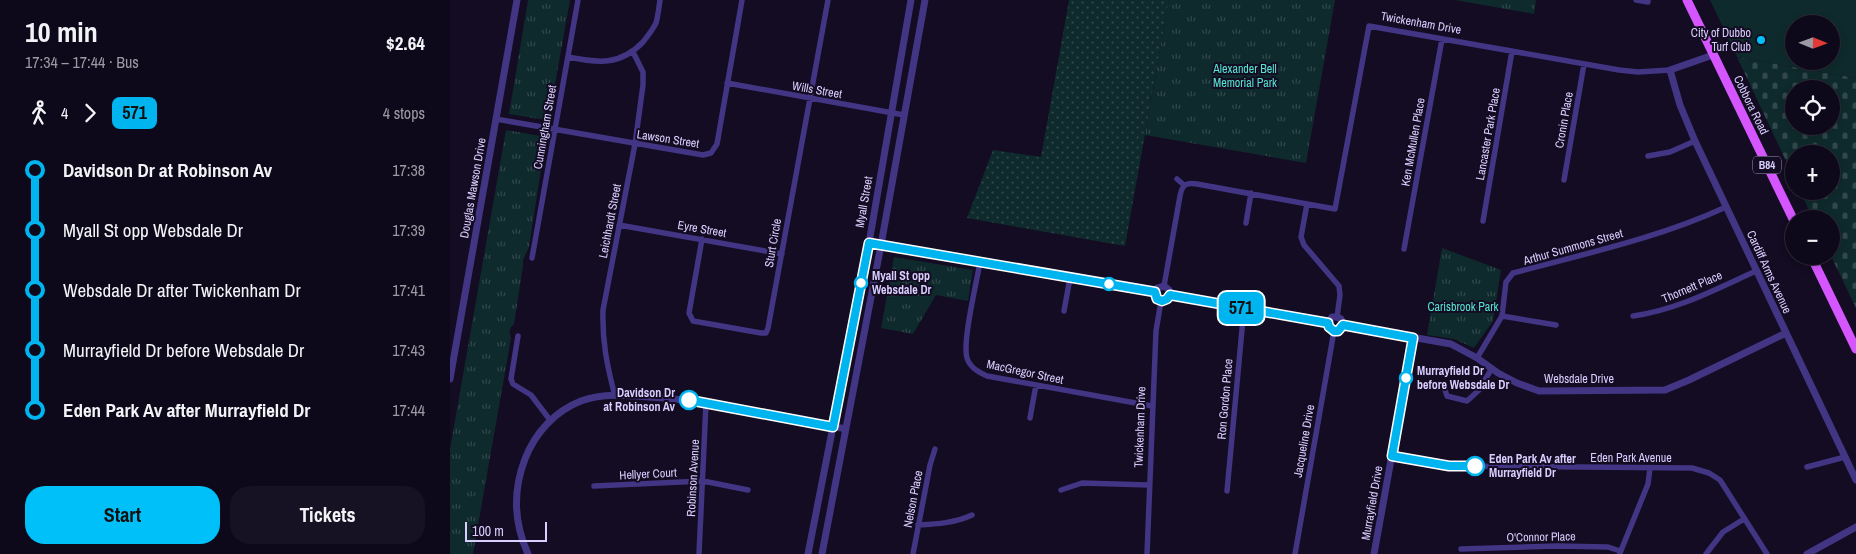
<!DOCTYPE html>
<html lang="en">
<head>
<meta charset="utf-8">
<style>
	body { margin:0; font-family:"Archivo Narrow",sans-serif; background:#171223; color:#f1f3f6; height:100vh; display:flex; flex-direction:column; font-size:19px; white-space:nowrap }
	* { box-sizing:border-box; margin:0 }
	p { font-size:16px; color:#9b9aa2 }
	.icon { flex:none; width:28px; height:28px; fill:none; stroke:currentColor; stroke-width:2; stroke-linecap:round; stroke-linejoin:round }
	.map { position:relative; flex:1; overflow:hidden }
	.drawer { display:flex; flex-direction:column; background:#0e091a; width:450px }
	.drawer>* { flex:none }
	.badge { padding:0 10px; border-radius:8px; font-size:18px; line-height:32px }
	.needle { width:32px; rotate:91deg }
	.buttons { position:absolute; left:1335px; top:15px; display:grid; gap:10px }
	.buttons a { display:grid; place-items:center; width:55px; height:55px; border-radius:50%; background:#0e091a; box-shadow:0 2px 8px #0003,0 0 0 1px #2e2a39; font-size:25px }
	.scale { position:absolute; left:15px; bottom:12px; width:82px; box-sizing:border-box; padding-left:5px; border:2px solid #daceff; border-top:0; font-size:14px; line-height:18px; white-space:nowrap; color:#daceff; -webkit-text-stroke:4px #130c22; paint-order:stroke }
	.map>.badge { position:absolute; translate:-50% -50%; box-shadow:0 0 0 2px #fff }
	.legs { display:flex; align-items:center; gap:8px; height:55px; padding:0 25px; font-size:16px }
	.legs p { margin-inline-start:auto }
	.headline { display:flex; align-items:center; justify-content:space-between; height:85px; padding:0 25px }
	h1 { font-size:28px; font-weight:800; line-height:38px }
	.primary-button { display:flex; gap:10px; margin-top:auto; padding:10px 25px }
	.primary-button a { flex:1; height:58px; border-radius:20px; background:#00c0f9; color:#111; font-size:20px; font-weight:800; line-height:58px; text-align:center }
	.primary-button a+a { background:#171223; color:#f1f3f6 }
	ul { padding:0 25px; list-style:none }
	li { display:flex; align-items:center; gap:18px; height:60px; font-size:19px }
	li i { display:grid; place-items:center; width:8px; height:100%; margin:0 6px; background:currentColor }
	li i::after { content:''; width:12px; height:12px; margin:-6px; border:4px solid; border-radius:50%; background:#0e091a }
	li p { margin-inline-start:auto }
	li:first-child i { background:linear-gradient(#0000 50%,currentColor 0) }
	li:last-child i { background:linear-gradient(currentColor 50%,#0000 0) }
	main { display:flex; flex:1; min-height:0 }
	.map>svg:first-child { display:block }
</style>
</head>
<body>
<main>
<section class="drawer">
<div class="headline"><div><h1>10 min</h1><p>17:34 – 17:44 · Bus</p></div><b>$2.64</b></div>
<div class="legs"><svg class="icon" aria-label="walk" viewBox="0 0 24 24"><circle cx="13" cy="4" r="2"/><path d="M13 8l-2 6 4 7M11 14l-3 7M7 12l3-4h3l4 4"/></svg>4<svg class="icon" aria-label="forward" viewBox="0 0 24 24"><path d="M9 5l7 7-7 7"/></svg><b class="badge" style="background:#00b5ef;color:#111">571</b><p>4 stops</p></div>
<ul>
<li><i style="color:#00b5ef"></i><b>Davidson Dr at Robinson Av</b><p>17:38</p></li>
<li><i style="color:#00b5ef"></i><span>Myall St opp Websdale Dr</span><p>17:39</p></li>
<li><i style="color:#00b5ef"></i><span>Websdale Dr after Twickenham Dr</span><p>17:41</p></li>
<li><i style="color:#00b5ef"></i><span>Murrayfield Dr before Websdale Dr</span><p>17:43</p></li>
<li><i style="color:#00b5ef"></i><b>Eden Park Av after Murrayfield Dr</b><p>17:44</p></li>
</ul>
<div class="primary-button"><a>Start</a><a>Tickets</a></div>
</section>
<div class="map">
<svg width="1406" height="554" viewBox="0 0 1406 554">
	<defs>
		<pattern id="grass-dots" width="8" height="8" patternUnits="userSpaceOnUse" patternTransform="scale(1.25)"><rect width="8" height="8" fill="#0f2a2c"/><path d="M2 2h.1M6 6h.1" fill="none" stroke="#31484c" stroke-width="1.8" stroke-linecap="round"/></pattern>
		<pattern id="cemetery-stones" width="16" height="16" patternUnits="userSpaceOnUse" patternTransform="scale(1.25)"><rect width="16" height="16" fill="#0f2a2c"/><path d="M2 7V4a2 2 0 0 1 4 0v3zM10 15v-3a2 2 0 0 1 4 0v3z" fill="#31484c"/></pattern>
		<pattern id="park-tufts" width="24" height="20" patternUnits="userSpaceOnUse" patternTransform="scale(1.25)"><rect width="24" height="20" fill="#0f2a2c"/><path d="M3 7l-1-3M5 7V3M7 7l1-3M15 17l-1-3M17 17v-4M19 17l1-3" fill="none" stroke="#31484c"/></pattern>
	</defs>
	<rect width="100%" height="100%" fill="#130c22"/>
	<path fill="url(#grass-dots)" d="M619,0H719L675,246L517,218L543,150L591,157Z"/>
	<path fill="url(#cemetery-stones)" fill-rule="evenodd" d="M1287,57L1406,78V308L1381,256V219H1363L1350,191H1381V154H1344V178ZM1344,89H1381V126H1344Z"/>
	<path fill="url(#park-tufts)" d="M78,0H120L99,118L96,120L59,114Z
		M719,0H885L856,163L695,135Z
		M1005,0H1086L1084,14Z
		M56,130L96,137L79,247L73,260V266L64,324C59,328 59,333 61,338L23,554H0V449Z
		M992,248L1051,270L1043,321L1024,348L1004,339L977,335Z
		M444,257L523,270L518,301L486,295L463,334L431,328Z"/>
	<path fill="#0f2a2c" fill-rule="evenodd" d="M1260,0H1406V78L1287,57ZM1344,24H1381V61H1344Z"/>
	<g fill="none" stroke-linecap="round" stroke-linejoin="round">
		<path stroke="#423583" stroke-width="5.5" d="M1186,0L1198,2V0
			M118,57C148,63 170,66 193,42C197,37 203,29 206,23C208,16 209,7 210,0
			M277,83L454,115
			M46,119L253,155L261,153L267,144L292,0
			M1198,156L1220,152L1245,141
			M727,179L734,185
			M1114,180L1134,64
			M857,204L851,237L854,245L889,286L890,295L887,317
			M1033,221L1062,51
			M796,223L801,193
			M169,225L332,254
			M252,239L239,313L243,321L311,333H316L318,328L378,0
			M954,249L992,39
			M82,258L128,0
			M530,262C527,281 512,342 517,358C520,368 529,372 537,376L702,406
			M714,286L730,196C732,185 736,182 747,184L885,209L919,26L1169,70L1188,72L1220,70
			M614,311L620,278
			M1052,316L1106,325
			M1183,316C1227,310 1266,289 1306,271
			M68,336L61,379L63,384L81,395L100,420
			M1027,358L1052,316L1056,282L1063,273C1134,254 1209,238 1276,207
			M993,384L997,396L1017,401L1029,390L1042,368
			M165,396C157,366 152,341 153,310L185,144L193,85V72L183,52
			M580,418L586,385
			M942,456L999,466L1242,468L1259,473L1270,480L1317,554
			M1357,467L1395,457
			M144,486L253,481L298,490
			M611,490L632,483L699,485
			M777,491L794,308
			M468,525C487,524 505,523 522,515
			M1011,549L1107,546L1158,547L1170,551
			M1170,553L1198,484L1200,468
			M249,554L256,403
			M463,554L480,465L485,449
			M697,554L706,331L711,301
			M845,554L884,331
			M1256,554L1273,532L1294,519"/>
		<path stroke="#423583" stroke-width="7" d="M1263,55L1220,70L1230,105L1245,141L1406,480
			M419,243L705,292
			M705,292L707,288L714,286L719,290L720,295
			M705,292L707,299L711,301L717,299L720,295
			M720,295L878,323
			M878,323L882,317H887L891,319L893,325
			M878,323L879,327L884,331H889L893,325
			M893,325L1001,344L1027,358L1048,373L1067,383L1089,391L1215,390L1239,380L1336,333
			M0,379L67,0
			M78,554C64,523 63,490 75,459C85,433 105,411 131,401C153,393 176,395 199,397C265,401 331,417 396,429
			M358,554L419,243L461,0
			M372,554L431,245L475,0
			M924,554L963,338
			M1357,554L1406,527"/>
		<path stroke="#d555ff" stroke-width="9" d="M1237,0L1344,221
			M1361,256L1406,349"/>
	</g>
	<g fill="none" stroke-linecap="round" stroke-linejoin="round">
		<g stroke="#fff" stroke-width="11">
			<path id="line-1" d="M239,400L383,427L419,243L705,292L707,299L712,301L717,299L720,295L878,323L879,327L884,331H888L893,325L963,338L942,456L999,466H1025"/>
		</g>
		<use href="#line-1" stroke="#00b5ef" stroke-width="8"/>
	</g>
	<circle fill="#00c0f9" stroke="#130c22" stroke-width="2" cx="1311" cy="40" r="5"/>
	<g fill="#fff" stroke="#00b5ef" stroke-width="2.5">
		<circle cx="411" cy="283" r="6"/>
		<circle cx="659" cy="284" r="6"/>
		<circle cx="956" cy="378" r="6"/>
		<circle cx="239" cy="400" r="9"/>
		<circle cx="1025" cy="466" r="9"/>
	</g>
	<g text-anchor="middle" stroke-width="4" stroke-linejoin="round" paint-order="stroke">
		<rect fill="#130c22" stroke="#9e94bd" stroke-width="1" x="1303" y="156.5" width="28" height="17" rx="4"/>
		<g font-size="11" font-weight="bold" fill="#daceff">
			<text x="1317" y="169">B84</text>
		</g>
		<g font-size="12" fill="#daceff" stroke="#130c22">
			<text transform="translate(971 23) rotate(10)" y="4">Twickenham Drive</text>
			<text transform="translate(367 90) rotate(10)" y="4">Wills Street</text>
			<text transform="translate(1301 105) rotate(64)" y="4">Cobbora Road</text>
			<text transform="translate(1114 120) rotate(-80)" y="4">Cronin Place</text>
			<text transform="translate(95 127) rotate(-80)" y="4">Cunningham Street</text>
			<text transform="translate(1038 134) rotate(-80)" y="4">Lancaster Park Place</text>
			<text transform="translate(218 139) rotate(9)" y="4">Lawson Street</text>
			<text transform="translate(963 142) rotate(-80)" y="4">Ken McMullen Place</text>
			<text transform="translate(23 188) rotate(-80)" y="4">Douglas Mawson Drive</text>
			<text transform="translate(414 202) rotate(-80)" y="4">Myall Street</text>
			<text transform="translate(160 221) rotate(-79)" y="4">Leichhardt Street</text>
			<text transform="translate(252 229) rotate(10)" y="4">Eyre Street</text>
			<text transform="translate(323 243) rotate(-80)" y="4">Sturt Circle</text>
			<text transform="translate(1123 247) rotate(-16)" y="4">Arthur Summons Street</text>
			<text transform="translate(1319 272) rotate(65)" y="4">Cardiff Arms Avenue</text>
			<text transform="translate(1242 287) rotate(-23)" y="4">Thornett Place</text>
			<text transform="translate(575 372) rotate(12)" y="4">MacGregor Street</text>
			<text x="1129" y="383">Websdale Drive</text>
			<text transform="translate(775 399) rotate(-85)" y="4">Ron Gordon Place</text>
			<text transform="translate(690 427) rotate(-88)" y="4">Twickenham Drive</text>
			<text transform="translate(854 441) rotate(-80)" y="4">Jacqueline Drive</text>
			<text x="1181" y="462">Eden Park Avenue</text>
			<text transform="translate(198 474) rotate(-3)" y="4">Hellyer Court</text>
			<text transform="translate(243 478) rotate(-87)" y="4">Robinson Avenue</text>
			<text transform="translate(463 499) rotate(-79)" y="4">Nelson Place</text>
			<text transform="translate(922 503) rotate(-80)" y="4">Murrayfield Drive</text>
			<text transform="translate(1091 537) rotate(-1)" y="4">O'Connor Place</text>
		</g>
		<g font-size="12" fill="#daceff" stroke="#130c22" text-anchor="end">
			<text x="1301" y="37">City of Dubbo<tspan x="1301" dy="14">Turf Club</tspan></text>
		</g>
		<g font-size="12" fill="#55e4d2" stroke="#130c22">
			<text x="795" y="73">Alexander Bell<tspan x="795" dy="14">Memorial Park</tspan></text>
			<text x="1013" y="311">Carisbrook Park</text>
		</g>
		<g font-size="12" font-weight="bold" fill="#daceff" stroke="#130c22" text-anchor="start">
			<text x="422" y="280">Myall St opp<tspan x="422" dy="14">Websdale Dr</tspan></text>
			<text x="967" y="375">Murrayfield Dr<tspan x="967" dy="14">before Websdale Dr</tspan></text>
			<text x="225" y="397" text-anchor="end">Davidson Dr<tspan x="225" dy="14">at Robinson Av</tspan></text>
			<text x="1039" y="463">Eden Park Av after<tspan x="1039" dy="14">Murrayfield Dr</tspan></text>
		</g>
	</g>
</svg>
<div class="buttons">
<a><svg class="needle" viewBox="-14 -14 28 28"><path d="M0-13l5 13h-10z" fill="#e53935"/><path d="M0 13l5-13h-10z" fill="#9b9aa2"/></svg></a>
<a><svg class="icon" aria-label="locate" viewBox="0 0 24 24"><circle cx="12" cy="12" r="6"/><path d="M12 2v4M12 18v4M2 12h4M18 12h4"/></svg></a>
<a>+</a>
<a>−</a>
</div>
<div class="scale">100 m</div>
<b class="badge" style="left:791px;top:308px;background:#00b5ef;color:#111">571</b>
</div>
</main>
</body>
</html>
